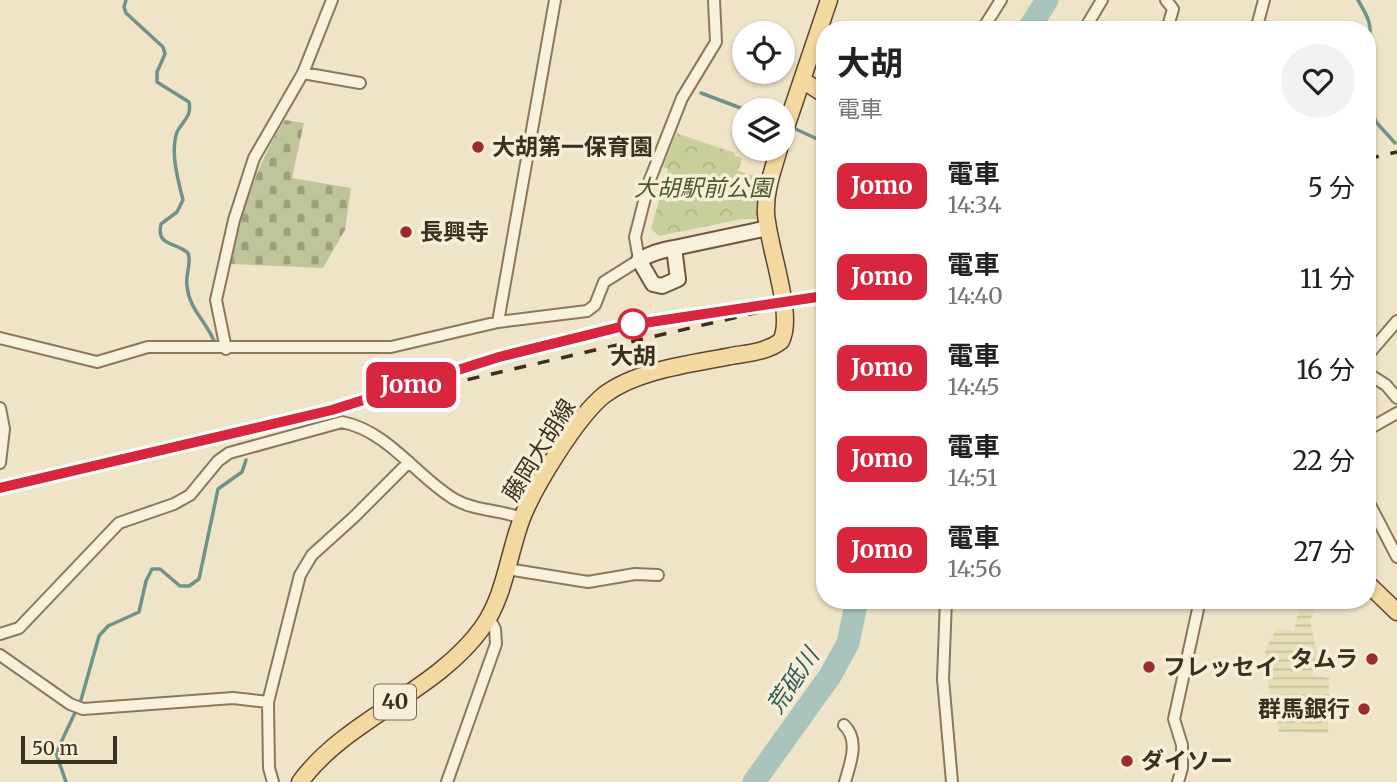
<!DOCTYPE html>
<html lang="ja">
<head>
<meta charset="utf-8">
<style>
	body { margin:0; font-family:Merriweather,"Noto Sans JP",serif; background:#f2f2f2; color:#222; height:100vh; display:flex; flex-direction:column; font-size:26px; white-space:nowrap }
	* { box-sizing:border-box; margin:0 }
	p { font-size:23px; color:#767676 }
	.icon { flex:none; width:38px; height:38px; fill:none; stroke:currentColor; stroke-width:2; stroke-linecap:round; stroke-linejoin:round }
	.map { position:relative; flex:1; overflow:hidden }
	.details { position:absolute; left:816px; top:21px; width:560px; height:588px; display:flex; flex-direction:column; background:#fff; border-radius:28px; box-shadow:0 2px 5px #0004 }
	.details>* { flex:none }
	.badge { padding:0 14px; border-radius:10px; font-size:24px; line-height:46px }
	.tools { position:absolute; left:732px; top:21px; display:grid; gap:14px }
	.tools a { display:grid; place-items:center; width:63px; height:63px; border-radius:50%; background:#fff; box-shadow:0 2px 5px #0004; font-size:35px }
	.scale { position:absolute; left:21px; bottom:18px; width:96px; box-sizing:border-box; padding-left:7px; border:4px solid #3d2e20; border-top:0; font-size:19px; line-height:24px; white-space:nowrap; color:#3d2e20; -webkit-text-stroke:5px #f7eed8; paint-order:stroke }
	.map>.badge { position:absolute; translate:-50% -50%; box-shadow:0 0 0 4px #fff }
	.round { display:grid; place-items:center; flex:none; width:74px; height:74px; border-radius:37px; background:#f2f2f2 }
	.head { display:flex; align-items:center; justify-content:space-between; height:119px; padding:0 21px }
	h1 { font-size:33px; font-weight:700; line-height:52px }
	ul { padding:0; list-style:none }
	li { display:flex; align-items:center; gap:21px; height:91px; padding:0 21px }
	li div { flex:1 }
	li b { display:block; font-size:26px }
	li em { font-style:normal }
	li .badge { min-width:77px; font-weight:700; text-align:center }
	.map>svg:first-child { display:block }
</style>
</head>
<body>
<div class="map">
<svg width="1397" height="782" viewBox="0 0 1397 782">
	<defs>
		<pattern id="farmland-rules" width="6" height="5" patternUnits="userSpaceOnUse" patternTransform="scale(1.75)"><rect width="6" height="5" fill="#e6deb5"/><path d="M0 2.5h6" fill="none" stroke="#c6bf9b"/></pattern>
		<pattern id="cemetery-stones" width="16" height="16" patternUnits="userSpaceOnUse" patternTransform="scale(1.75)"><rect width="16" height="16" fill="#bfc49a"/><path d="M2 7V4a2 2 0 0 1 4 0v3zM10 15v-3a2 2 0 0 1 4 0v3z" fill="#9ca07d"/></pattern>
		<pattern id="park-crowns" width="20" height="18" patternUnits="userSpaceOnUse" patternTransform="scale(1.75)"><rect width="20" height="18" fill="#c9cf9b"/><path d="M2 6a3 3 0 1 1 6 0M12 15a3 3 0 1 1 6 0" fill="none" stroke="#aeb285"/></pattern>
	</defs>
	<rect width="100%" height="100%" fill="#f0e4c8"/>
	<path fill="url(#farmland-rules)" d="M1301,600H1320L1310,620L1317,654L1312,676L1329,678L1328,734L1279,732L1271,705L1265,651L1275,631L1280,628L1294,631Z"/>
	<path fill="url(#cemetery-stones)" d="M285,120L304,123L292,178L351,188L345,230L323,268L231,264C243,209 254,169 285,120Z"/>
	<path fill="url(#park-crowns)" d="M676,133L735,153V156L742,158L738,171L763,178L758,219H742L659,236L651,229L668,169L663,167Z"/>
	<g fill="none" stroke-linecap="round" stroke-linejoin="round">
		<path stroke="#6f938a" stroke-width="3.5" d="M126,0L124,7L126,13L163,47L165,54L157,72V82L189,102C192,117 183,120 177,132C170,152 178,180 183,200L177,212L161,224C156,247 175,241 188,253C192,264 185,274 187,286C189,309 206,321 214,341
			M1358,0C1366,14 1375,27 1367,43
			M701,93L746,110
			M1367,98L1376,122L1395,143
			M791,127L824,142
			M66,782L56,753L81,700L99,636L108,626L139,612L146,581L152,569H160L180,586H189L199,579L218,489L242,472L246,460"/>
		<path stroke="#a9c4bc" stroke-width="23" d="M1028,30L1047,0
			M754,782L830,676L848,643L857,600"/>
		<g stroke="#8d765c" stroke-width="14">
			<path id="street" d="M1166,0L1173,9L1169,23
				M982,30L1001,0
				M1084,30L1102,0
				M1256,30L1264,0
				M303,73L360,83
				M498,322L555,0
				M0,338L97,362L148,347H391L498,322L587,311L595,305L604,282L639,260L635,237L649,182L682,98L716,42L714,0
				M226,349L216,300L234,220L254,158L303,73L332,0
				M1367,356L1397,321
				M1367,373L1386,385L1397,398
				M0,408L4,429L0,463
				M1367,430L1397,413
				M1367,499L1397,557
				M507,569L588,582L635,574L658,575
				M946,600L943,679L952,782
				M0,634L19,628L119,523L174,504L190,495L218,461L229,453L342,422C388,431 416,476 454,499C475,511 500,510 522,518
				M0,655L70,704L83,709L233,698L268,702
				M844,725C860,740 850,764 845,782
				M273,782L269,768L268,702L300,575L312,555L354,517L409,462
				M447,782L496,644L495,629L489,618
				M1178,782L1182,768V745L1174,719L1200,600"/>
		</g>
		<g stroke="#6f573f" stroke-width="18">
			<path id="secondary" d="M674,248L678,279L662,286L653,284L639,260C650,254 661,250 674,248L754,231L767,228"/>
		</g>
		<g stroke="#5b4430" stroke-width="19">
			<path id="primary" d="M802,80L824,94
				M782,139L829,0
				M1367,583L1397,612
				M300,782C347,718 435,693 482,628C505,596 508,555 522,518C535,485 577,417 604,395C637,370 691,364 731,356C748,353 767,352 781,341C795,315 768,247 766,213C765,190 773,170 779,149"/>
		</g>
		<use href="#street" stroke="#faf1dc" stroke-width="10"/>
		<use href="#secondary" stroke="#faf1dc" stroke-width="14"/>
		<use href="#primary" stroke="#f3d9a0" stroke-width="16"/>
		<path stroke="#3d2e20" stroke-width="3.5" stroke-dasharray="12 12" stroke-linecap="butt" d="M1367,159L1397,152
			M409,385L499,357L624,326L746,308
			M0,488L824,297"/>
	</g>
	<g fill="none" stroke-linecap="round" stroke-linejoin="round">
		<g stroke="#fff" stroke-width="16">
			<path id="line" d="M0,488L332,410L499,357L624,326L824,296"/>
		</g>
		<use href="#line" stroke="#d7263d" stroke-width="10"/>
	</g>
	<g fill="#9e2a2b" stroke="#f7eed8" stroke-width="2.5">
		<circle cx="478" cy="147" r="7"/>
		<circle cx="406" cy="232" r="7"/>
		<circle cx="1372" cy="659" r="7"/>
		<circle cx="1149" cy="667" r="7"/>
		<circle cx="1364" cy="709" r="7"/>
		<circle cx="1127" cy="761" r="7"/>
	</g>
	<circle fill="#fff" stroke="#d7263d" stroke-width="3.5" cx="633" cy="324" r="14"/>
	<g text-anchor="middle" stroke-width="7" stroke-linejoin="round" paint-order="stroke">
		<rect fill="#f7eed8" stroke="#756857" stroke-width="2" x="374" y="684.5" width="42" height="35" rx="5"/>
		<g font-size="21" font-weight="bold" fill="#3d2e20">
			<text x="395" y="709">40</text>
		</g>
		<g font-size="23" font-weight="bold" fill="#3d2e20" stroke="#f7eed8" text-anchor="start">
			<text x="492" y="155">大胡第一保育園</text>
			<text x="420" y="240">長興寺</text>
			<text x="1358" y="667" text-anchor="end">タムラ</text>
			<text x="1163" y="675">フレッセイ</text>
			<text x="1350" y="717" text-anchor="end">群馬銀行</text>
			<text x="1141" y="769">ダイソー</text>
		</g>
		<g font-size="23" font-style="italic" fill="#4d5a26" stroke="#f7eed8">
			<text x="703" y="196">大胡駅前公園</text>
		</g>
		<g font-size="23" font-weight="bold" fill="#3d2e20" stroke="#f7eed8">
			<text x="633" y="364">大胡</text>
		</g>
		<g font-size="23" fill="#3d2e20" stroke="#f7eed8">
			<text transform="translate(539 450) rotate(-58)" y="8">藤岡大胡線</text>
		</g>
		<g font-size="24" font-style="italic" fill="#2f5d5a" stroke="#f7eed8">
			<text transform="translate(793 681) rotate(-56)" y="8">荒砥川</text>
		</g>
	</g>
</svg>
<div class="tools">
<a><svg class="icon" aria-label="locate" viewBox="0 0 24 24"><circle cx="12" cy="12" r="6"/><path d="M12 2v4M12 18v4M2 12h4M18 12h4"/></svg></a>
<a><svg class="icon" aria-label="layers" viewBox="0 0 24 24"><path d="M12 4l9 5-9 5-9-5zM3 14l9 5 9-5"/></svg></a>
</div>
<div class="scale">50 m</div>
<b class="badge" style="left:411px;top:385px;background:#d7263d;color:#fff">Jomo</b>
<section class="details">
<div class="head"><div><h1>大胡</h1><p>電車</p></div><a class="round"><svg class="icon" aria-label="heart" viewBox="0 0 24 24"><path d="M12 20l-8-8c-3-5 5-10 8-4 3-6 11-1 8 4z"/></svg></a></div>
<ul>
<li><span class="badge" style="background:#d7263d;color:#fff">Jomo</span><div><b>電車</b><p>14:34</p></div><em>5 分</em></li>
<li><span class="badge" style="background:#d7263d;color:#fff">Jomo</span><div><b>電車</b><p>14:40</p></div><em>11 分</em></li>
<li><span class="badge" style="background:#d7263d;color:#fff">Jomo</span><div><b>電車</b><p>14:45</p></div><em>16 分</em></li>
<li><span class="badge" style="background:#d7263d;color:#fff">Jomo</span><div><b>電車</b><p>14:51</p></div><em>22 分</em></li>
<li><span class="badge" style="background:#d7263d;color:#fff">Jomo</span><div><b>電車</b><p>14:56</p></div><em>27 分</em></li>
</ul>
</section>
</div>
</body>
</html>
